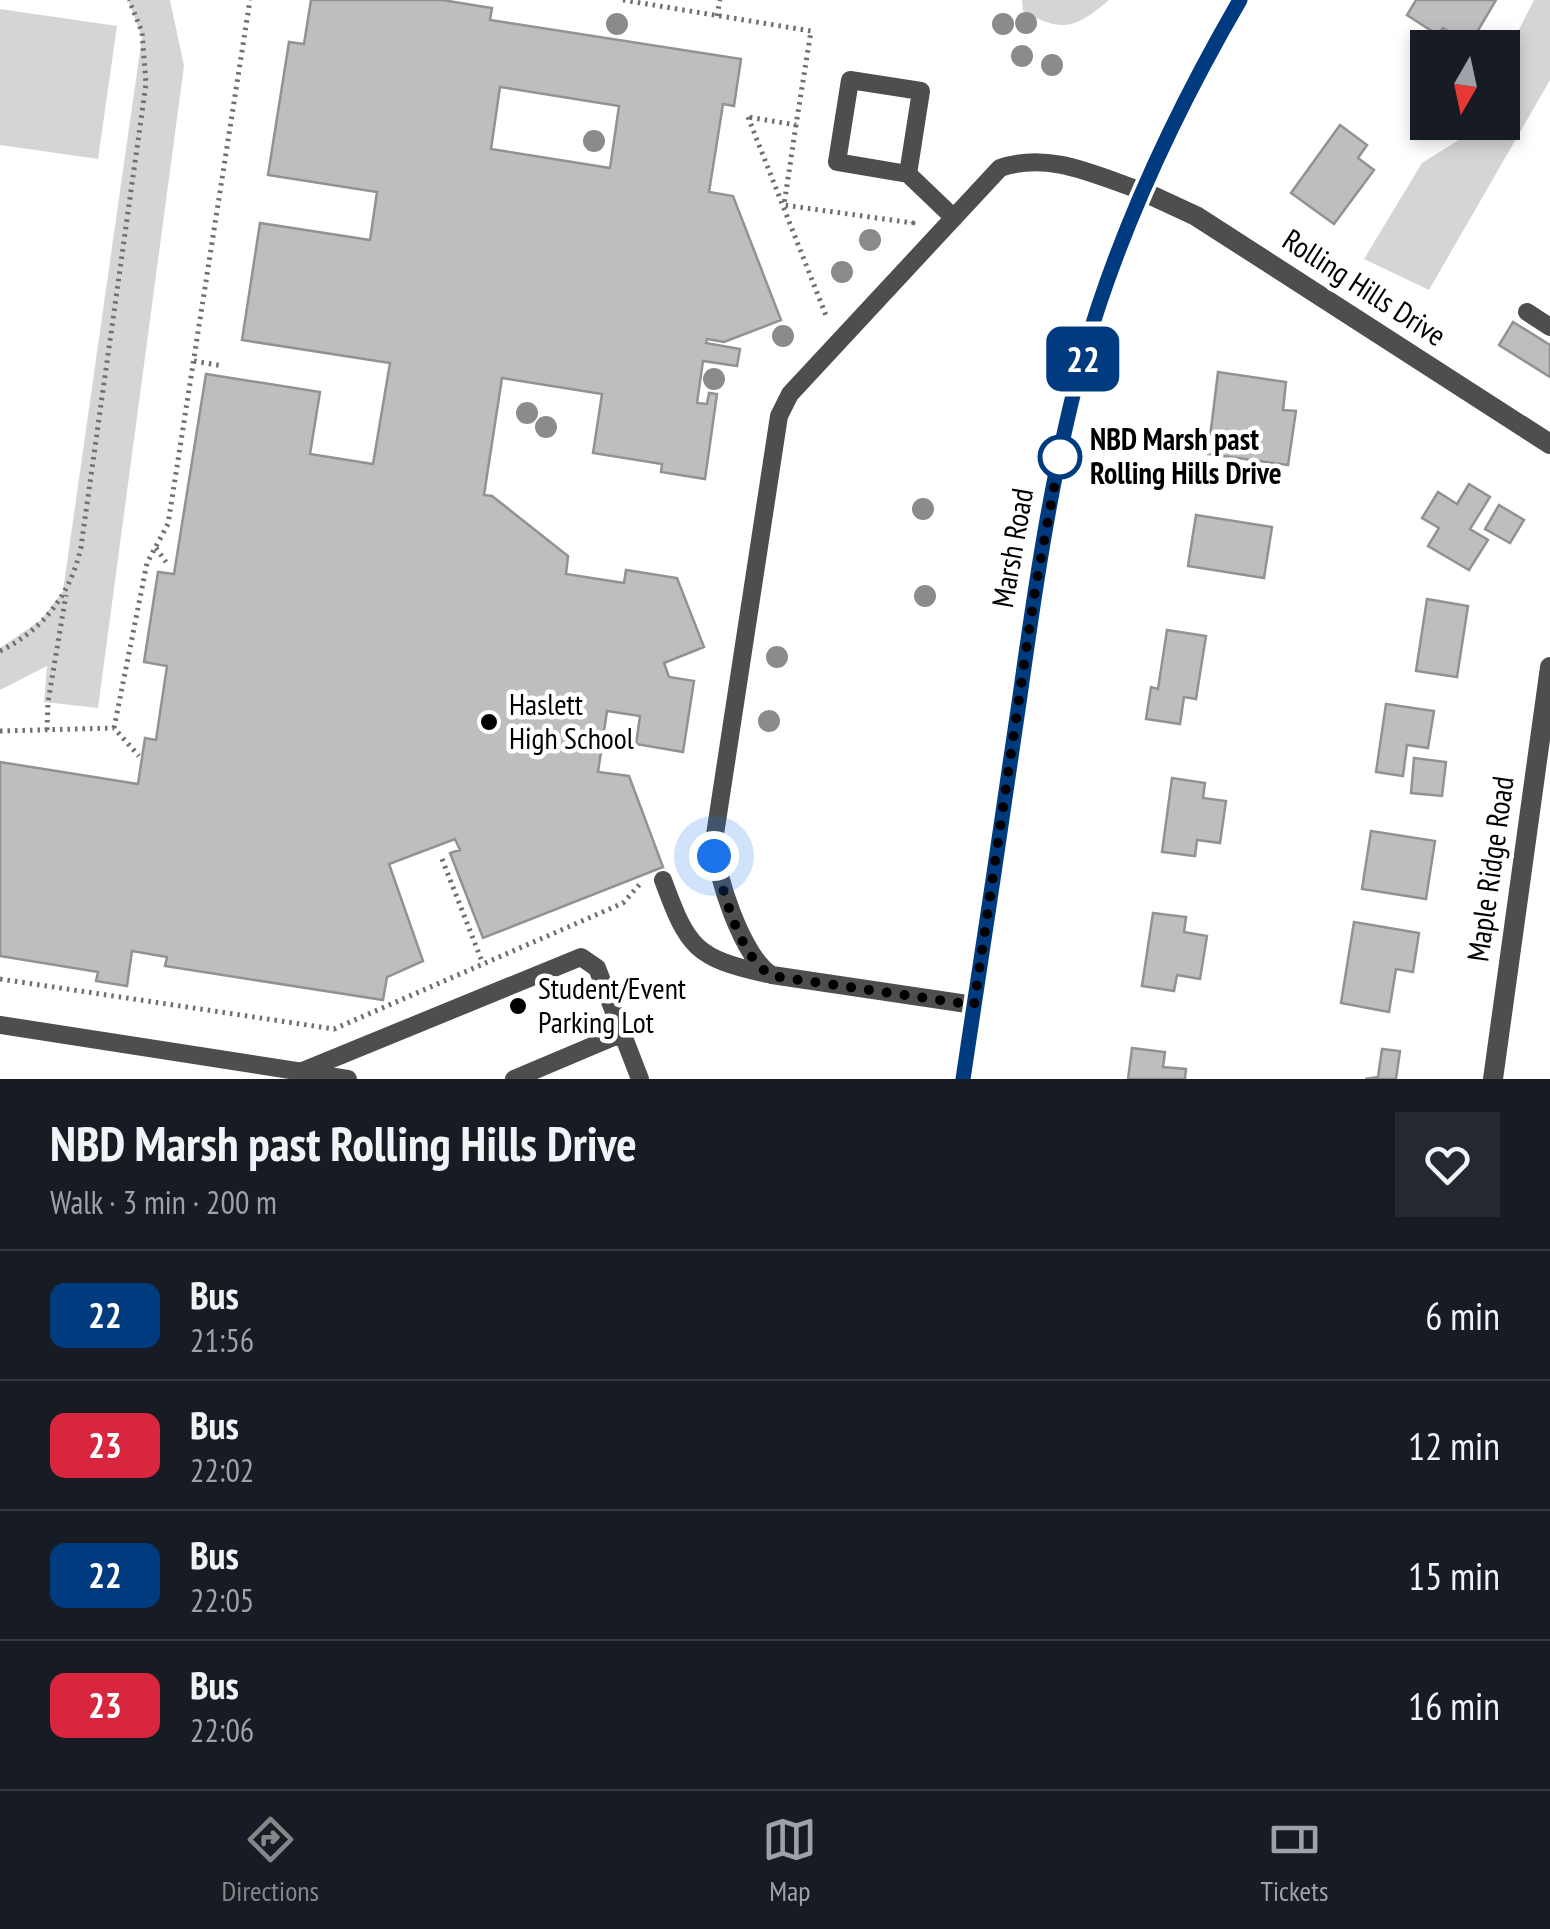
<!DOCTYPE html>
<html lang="en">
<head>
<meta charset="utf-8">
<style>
	body { margin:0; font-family:"PT Sans Narrow",sans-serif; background:#242831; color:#f1f3f6; height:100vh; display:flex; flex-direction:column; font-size:38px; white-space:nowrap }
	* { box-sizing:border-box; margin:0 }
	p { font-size:32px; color:#9ea1a6 }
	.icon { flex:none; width:55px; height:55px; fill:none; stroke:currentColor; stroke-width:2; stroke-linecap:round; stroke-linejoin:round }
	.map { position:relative; height:1079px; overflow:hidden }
	.side { display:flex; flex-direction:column; background:#171b24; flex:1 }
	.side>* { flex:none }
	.badge { padding:0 20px; border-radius:15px; font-size:35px; line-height:65px }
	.needle { width:65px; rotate:189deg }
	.buttons { position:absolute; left:1410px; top:30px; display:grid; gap:20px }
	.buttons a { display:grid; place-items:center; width:110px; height:110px; border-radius:0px; background:#171b24; box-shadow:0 5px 15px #0003; font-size:50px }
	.you { position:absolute; width:50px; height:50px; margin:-25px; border:8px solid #fff; border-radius:50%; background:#1a73e8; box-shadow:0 0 0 15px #1a73e833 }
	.map>.badge { position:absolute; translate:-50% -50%; box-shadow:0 0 0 5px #fff }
	.round { display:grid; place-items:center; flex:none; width:105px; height:105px; border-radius:0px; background:#242831 }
	.summary { display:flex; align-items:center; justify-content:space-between; height:170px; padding:0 50px }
	h1 { font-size:48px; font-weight:800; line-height:75px }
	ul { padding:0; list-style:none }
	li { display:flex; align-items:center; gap:30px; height:130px; padding:0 50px; border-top:2px solid #363941 }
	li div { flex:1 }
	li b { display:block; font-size:38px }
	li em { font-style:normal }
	li .badge { min-width:110px; font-weight:700; text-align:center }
	.dock { display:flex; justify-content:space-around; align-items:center; height:140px; border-top:2px solid #363941; background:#171b24; font-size:28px; color:#9ea1a6 }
	.dock a { display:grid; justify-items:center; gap:5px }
	.dock .on { color:#858687 }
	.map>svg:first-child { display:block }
</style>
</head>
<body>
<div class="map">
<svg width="1550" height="1079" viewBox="0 0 1550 1079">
	<rect width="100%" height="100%" fill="#fff"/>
	<path fill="#d5d5d5" d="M128,0H170L184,66L98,708L44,702L47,666L0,690V648L41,620L63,591L142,37Z
		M1022,0H1109C1075,29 1062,33 1023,11Z
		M1534,0H1550V80L1429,290L1364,259L1422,163L1462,138L1470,123L1502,122L1503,61Z
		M0,9L117,26L98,159L0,145Z"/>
	<path fill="#bebebe" stroke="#929292" stroke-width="2.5" fill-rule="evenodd" d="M311,0H442L492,8L490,20L741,59L734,106L723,104L709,192L733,196L781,320L724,342L707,339L706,343L740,349L737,366L703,361L697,403L707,404L709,393L717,394L705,479L661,472L662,464L593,453L602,394L502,378L484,495L492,496L568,556L566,574L624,583L626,570L677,578L704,647L664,663L669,677L694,681L683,752L636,744L640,716L607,711L598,772L629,776L663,867L483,938L450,853L460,850L455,839L389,864L423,961L387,977L383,1000L165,966L167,957L132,951L127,986L96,981L98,972L0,956V762L138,784L145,738L156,740L167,666L144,662L158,572L174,574L206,374L320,392L310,454L373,464L390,363L242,340L260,223L370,240L377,192L268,175L289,42L304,44ZM500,87L619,106L610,168L491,149Z
		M1416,0H1496L1470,44L1443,28L1438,35L1407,15Z
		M1340,125L1367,145L1358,158L1374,170L1334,224L1291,193Z
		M1513,322L1550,345V377L1499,345Z
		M1218,372L1286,382L1283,410L1296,411L1288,465L1208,454Z
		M1469,484L1490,497L1470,529L1488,540L1469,570L1428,546L1439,528L1422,518L1438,492L1457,504Z
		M1499,505L1524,520L1510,543L1485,529Z
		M1196,515L1272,527L1264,578L1188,566Z
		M1427,599L1468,606L1457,677L1416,671Z
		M1167,630L1206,636L1196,699L1184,697L1180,724L1146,719L1151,687L1158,689Z
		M1386,704L1434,711L1428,748L1407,745L1403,776L1376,772Z
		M1414,758L1446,762L1442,796L1411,793Z
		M1172,778L1205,783L1203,798L1226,801L1220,843L1197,840L1195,856L1162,852Z
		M1371,831L1435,841L1426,899L1362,889Z
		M1153,913L1186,917L1184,932L1207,936L1200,979L1177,975L1174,991L1142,986Z
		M1354,922L1419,933L1413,972L1396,969L1389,1012L1341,1003Z
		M1132,1048L1165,1052L1163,1067L1186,1069L1185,1079H1128Z
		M1382,1049L1400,1051L1396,1079H1365L1378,1077Z"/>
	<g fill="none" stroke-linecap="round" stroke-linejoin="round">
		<path stroke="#707070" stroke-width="5" stroke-dasharray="2.5 5" stroke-linecap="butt" d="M623,0L811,31L796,125L748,117
			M717,16L720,0
			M748,117L827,318
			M796,125L784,205L913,223L911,226
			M194,361L223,366
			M156,548L166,562
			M0,651C43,630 71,594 81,547L146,84L142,32L129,0
			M114,728L147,563L168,524L250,0
			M47,730L48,702L66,595
			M0,731L114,728L139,756
			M442,859L483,964
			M0,979L334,1029L623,903L640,884"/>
		<path stroke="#4e4e4e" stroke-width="18" d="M908,174L837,162L850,80L921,91L908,174L954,218
			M1527,312L1550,327
			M663,880C688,948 695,958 767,974
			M974,1005L772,975C743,959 715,874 714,841L779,416L790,394L1000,168C1049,151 1095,175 1142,191
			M0,1025L348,1079
			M300,1072L581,957L597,968L640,1079
			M514,1079L623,1033"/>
		<path stroke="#4e4e4e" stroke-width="20" d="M1142,191L1196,216L1550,444
			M1493,1079L1550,667"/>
		<path stroke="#1b1b1b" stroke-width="20" d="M963,1079C981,954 1000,829 1019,704C1036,586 1052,468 1084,353C1120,228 1175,112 1240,0"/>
	</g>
	<g fill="#8b8b8b">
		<circle cx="1026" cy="23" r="11"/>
		<circle cx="617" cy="24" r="11"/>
		<circle cx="1003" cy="24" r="11"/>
		<circle cx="1022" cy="56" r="11"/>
		<circle cx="1052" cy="65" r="11"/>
		<circle cx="594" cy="141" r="11"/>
		<circle cx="870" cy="240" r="11"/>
		<circle cx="842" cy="272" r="11"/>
		<circle cx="783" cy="336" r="11"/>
		<circle cx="714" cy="379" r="11"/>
		<circle cx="527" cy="413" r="11"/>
		<circle cx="546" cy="427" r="11"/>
		<circle cx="923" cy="509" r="11"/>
		<circle cx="925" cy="596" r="11"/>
		<circle cx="777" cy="657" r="11"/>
		<circle cx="769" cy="721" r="11"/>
	</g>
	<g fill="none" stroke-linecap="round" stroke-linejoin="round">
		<g stroke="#fff" stroke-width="22">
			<path id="line" d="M963,1079C983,951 1001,824 1020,696C1036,581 1053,465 1084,353C1120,228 1175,112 1240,0"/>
		</g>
		<use href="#line" stroke="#003b80" stroke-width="15"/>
		<path stroke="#000" stroke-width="10" stroke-dasharray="0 18" d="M714,856C724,892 738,956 772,976L974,1005L1035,590L1061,450L1060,457"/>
	</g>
	<circle fill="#fff" stroke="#003b80" stroke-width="5" cx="1060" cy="457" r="20"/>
	<g fill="#000" stroke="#fff" stroke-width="4">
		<circle cx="489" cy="722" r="10"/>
		<circle cx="518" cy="1006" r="10"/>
	</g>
	<g text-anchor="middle" stroke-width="9" stroke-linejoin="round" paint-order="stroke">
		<g font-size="30" fill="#000" stroke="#fff">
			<text transform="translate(1364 288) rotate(33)" y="10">Rolling Hills Drive</text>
			<text transform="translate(1013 548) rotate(-80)" y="10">Marsh Road</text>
			<text transform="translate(1491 869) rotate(-82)" y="10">Maple Ridge Road</text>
		</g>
		<g font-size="30" font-weight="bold" fill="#000" stroke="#fff" text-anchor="start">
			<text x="1090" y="450">NBD Marsh past<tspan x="1090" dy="34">Rolling Hills Drive</tspan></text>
		</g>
		<g font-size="30" fill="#000" stroke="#fff" text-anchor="start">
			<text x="509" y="715">Haslett<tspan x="509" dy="34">High School</tspan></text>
			<text x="538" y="999">Student/Event<tspan x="538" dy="34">Parking Lot</tspan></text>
		</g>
	</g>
</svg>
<div class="buttons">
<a><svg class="needle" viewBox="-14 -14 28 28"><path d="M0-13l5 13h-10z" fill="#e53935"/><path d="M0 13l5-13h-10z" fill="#9ea1a6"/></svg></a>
</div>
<div class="you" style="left:714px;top:856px"></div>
<b class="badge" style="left:1083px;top:359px;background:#003b80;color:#fff">22</b>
</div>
<section class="side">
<div class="summary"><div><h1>NBD Marsh past Rolling Hills Drive</h1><p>Walk · 3 min · 200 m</p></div><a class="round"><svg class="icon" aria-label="heart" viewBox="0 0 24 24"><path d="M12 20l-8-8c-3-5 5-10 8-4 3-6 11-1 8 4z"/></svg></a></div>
<ul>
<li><span class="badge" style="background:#003b80;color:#fff">22</span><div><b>Bus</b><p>21:56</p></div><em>6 min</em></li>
<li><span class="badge" style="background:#d7263d;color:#fff">23</span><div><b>Bus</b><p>22:02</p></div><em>12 min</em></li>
<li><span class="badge" style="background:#003b80;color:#fff">22</span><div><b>Bus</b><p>22:05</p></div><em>15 min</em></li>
<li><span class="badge" style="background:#d7263d;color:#fff">23</span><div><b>Bus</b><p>22:06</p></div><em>16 min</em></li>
</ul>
</section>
<nav class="dock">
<a class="on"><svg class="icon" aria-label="directions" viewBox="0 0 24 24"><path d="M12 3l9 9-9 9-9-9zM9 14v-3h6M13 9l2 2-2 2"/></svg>Directions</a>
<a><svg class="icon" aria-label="map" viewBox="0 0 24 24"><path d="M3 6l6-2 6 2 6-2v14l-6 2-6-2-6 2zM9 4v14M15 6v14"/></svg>Map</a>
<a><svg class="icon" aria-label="tickets" viewBox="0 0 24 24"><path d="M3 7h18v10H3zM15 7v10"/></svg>Tickets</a>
</nav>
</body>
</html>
